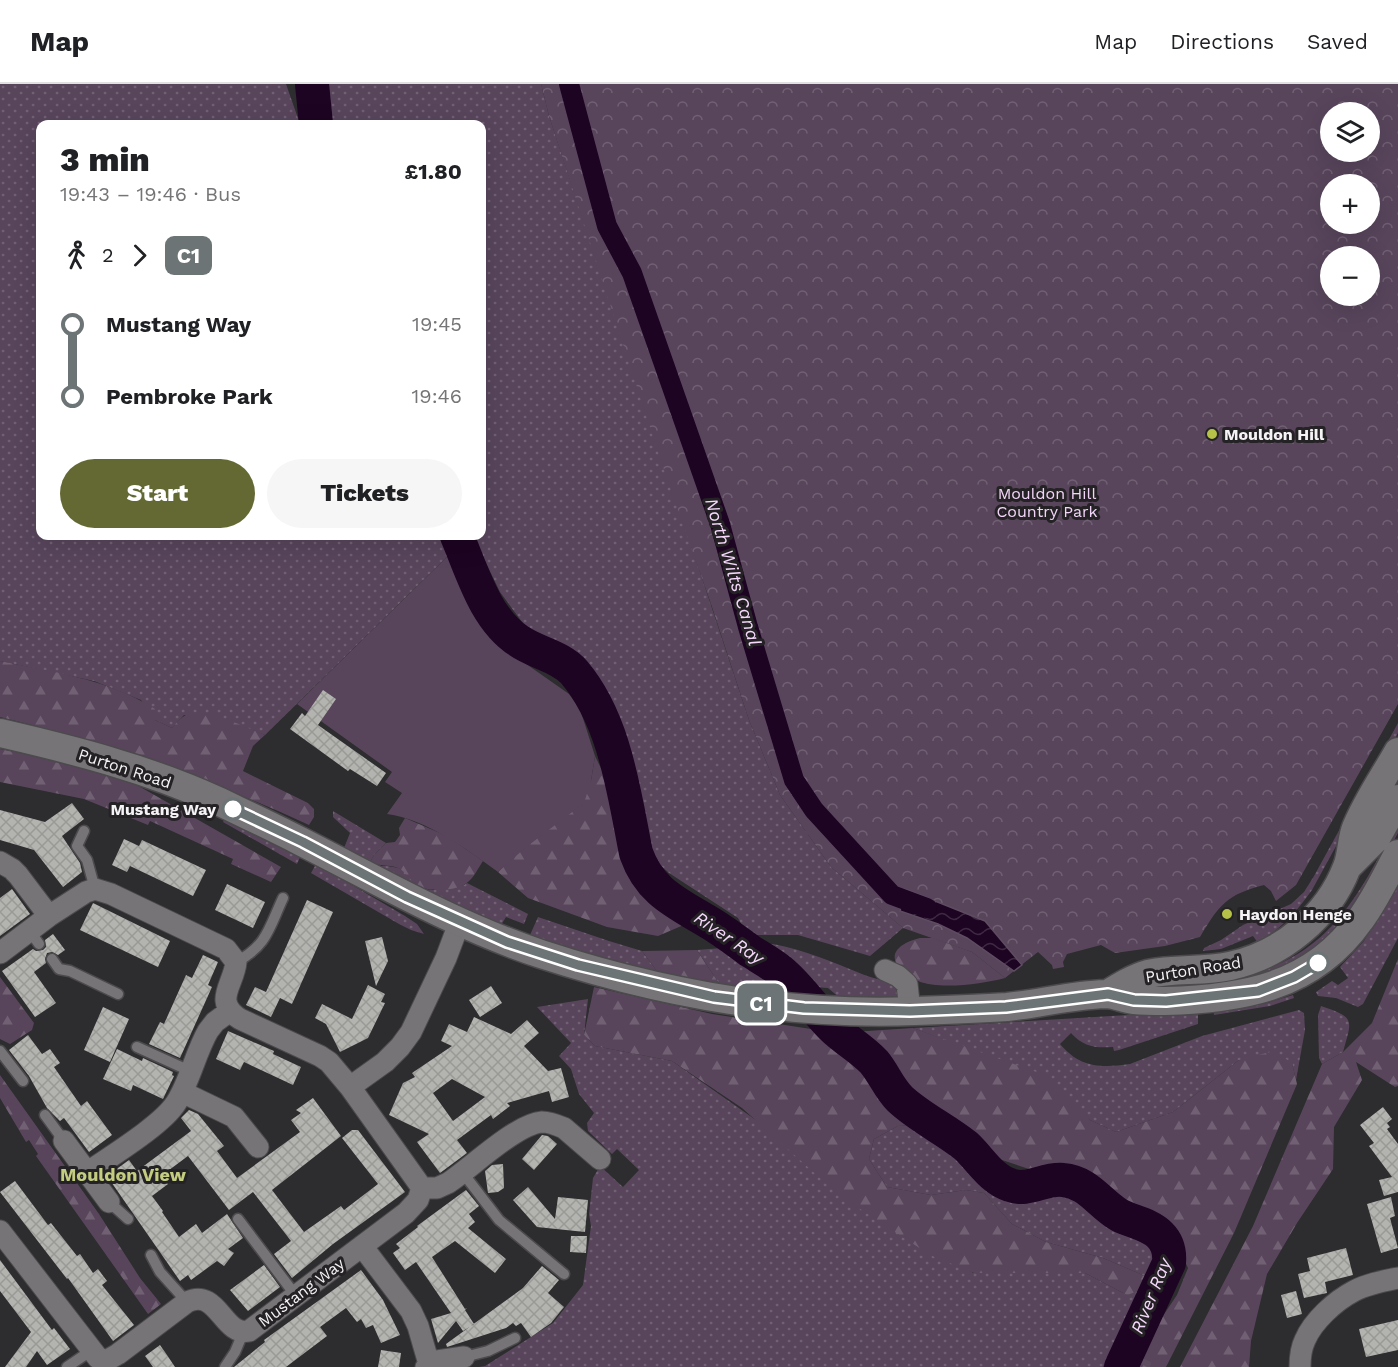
<!DOCTYPE html>
<html lang="en">
<head>
<meta charset="utf-8">
<style>
	body { margin:0; font-family:"Work Sans",sans-serif; background:#f6f6f6; color:#202124; height:100vh; display:flex; flex-direction:column; font-size:22px; white-space:nowrap }
	* { box-sizing:border-box; margin:0 }
	p { font-size:20px; color:#757577 }
	.icon { flex:none; width:33px; height:33px; fill:none; stroke:currentColor; stroke-width:2; stroke-linecap:round; stroke-linejoin:round }
	.map { position:relative; flex:1; overflow:hidden }
	.side { position:absolute; left:36px; top:36px; width:450px; height:420px; display:flex; flex-direction:column; background:#fff; border-radius:12px; box-shadow:0 6px 24px #0002 }
	.side>* { flex:none }
	.badge { padding:0 12px; border-radius:9px; font-size:21px; line-height:39px }
	.tools { position:absolute; left:1320px; top:18px; display:grid; gap:12px }
	.tools a { display:grid; place-items:center; width:60px; height:60px; border-radius:50%; background:#fff; box-shadow:0 6px 24px #0002; font-size:30px }
	.map>.badge { position:absolute; translate:-50% -50%; box-shadow:0 0 0 3px #fff }
	.legs { display:flex; align-items:center; gap:9px; height:66px; padding:0 24px; font-size:20px }
	.legs p { margin-inline-start:auto }
	.summary { display:flex; align-items:center; justify-content:space-between; height:102px; padding:0 24px }
	h1 { font-size:33px; font-weight:800; line-height:45px }
	.primary-button { display:flex; gap:12px; margin-top:auto; padding:12px 24px }
	.primary-button a { flex:1; height:69px; border-radius:36px; background:#646934; color:#fff; font-size:24px; font-weight:800; line-height:69px; text-align:center }
	.primary-button a+a { background:#f6f6f6; color:#202124 }
	ul { padding:0 24px; list-style:none }
	li { display:flex; align-items:center; gap:21px; height:72px; font-size:22px }
	li i { display:grid; place-items:center; width:9px; height:100%; margin:0 8px; background:currentColor }
	li i::after { content:''; width:15px; height:15px; margin:-8px; border:4px solid; border-radius:50%; background:#fff }
	li p { margin-inline-start:auto }
	li:first-child i { background:linear-gradient(#0000 50%,currentColor 0) }
	li:last-child i { background:linear-gradient(currentColor 50%,#0000 0) }
	header { display:flex; align-items:center; gap:36px; box-sizing:border-box; height:84px; padding:0 30px; background:#fff; border-bottom:2px solid #e0e0e0 }
	header strong { font-size:28px }
	nav { display:flex; gap:33px; margin-inline-start:auto; font-size:21px }
	.map>svg:first-child { display:block }
</style>
</head>
<body>
<header>
<strong>Map</strong>
<nav><a>Map</a><a>Directions</a><a>Saved</a></nav>
</header>
<div class="map">
<svg width="1398" height="1283" viewBox="0 0 1398 1283">
	<defs>
		<pattern id="grass-dots" width="8" height="8" patternUnits="userSpaceOnUse" patternTransform="scale(1.5)"><rect width="8" height="8" fill="#58455c"/><path d="M2 2h.1M6 6h.1" fill="none" stroke="#716074" stroke-width="1.8" stroke-linecap="round"/></pattern>
		<pattern id="forest-firs" width="22" height="20" patternUnits="userSpaceOnUse" patternTransform="scale(1.5)"><rect width="22" height="20" fill="#58455c"/><path d="M5 1l3.5 6h-7zM16 11l3.5 6h-7z" fill="#716074"/></pattern>
		<pattern id="park-crowns" width="20" height="18" patternUnits="userSpaceOnUse" patternTransform="scale(1.5)"><rect width="20" height="18" fill="#58455c"/><path d="M2 6a3 3 0 1 1 6 0M12 15a3 3 0 1 1 6 0" fill="none" stroke="#716074"/></pattern>
		<pattern id="water-waves" width="16" height="10" patternUnits="userSpaceOnUse" patternTransform="scale(1.5)"><rect width="16" height="10" fill="#1d0422"/><path d="M0 5q4-4 8 0t8 0" fill="none" stroke="#3e2943"/></pattern>
		<pattern id="building-cross-hatch" width="8" height="8" patternUnits="userSpaceOnUse" patternTransform="scale(1.5)"><rect width="8" height="8" fill="#b3b4b0"/><path d="M0 0l8 8M0 8l8-8" fill="none" stroke="#999996"/></pattern>
	</defs>
	<rect width="100%" height="100%" fill="#2d2c2e"/>
	<path fill="url(#grass-dots)" d="M0,0H286L300,40H40V452H445L452,468L265,651L223,635L184,631L172,644L155,636L141,616L94,597L0,577Z
		M321,0H541L549,32L749,636L780,711L831,783L903,844L870,872L798,851H744V845L738,834L669,789L650,772L642,751L637,721L615,633L589,589L559,560L525,542L500,508L473,452H482V40H333Z
		M1398,639V649L1312,806C1297,827 1281,845 1258,859L1253,852L1221,865L1203,867L1204,864L1221,856L1243,841L1291,820L1304,808L1314,792Z
		M333,727L386,759L374,771L370,778L344,764L350,749L333,733Z
		M226,733L301,771L297,780L223,738Z
		M1398,737V749L1363,812L1343,840L1302,874L1269,890L1210,902V896C1227,893 1244,892 1260,887C1335,864 1364,801 1398,737Z
		M316,780L405,832L417,840L424,850L411,846L399,840L311,789Z
		M378,782C387,782 398,782 405,788C411,793 414,801 422,804C434,809 452,803 464,801L467,799L528,830L524,840L506,833L501,841L423,806Z
		M1398,796V854L1363,920L1358,923L1336,914L1318,912L1316,908L1332,897L1338,901L1348,894L1340,883L1364,857Z
		M538,833L609,857L642,867L659,890L584,870L530,851Z
		M773,860C805,866 832,878 862,890C874,895 887,896 898,902L899,914L841,915L828,904L787,901C770,917 743,907 722,904L697,866Z
		M1293,911L1294,914L1270,922L1214,931L1213,925L1267,919Z
		M588,915L584,951L595,962L672,977L973,1189H1085L1127,1211L1145,1192L1103,1174L1046,1158L1012,1140L984,1109L966,1106L931,1111L887,1103L869,1075L874,1055L898,1042L913,1041L942,1057L968,1089L987,1105L1009,1112L1040,1106L1073,1115L1105,1140L1131,1149L1155,1162L1160,1173L1151,1198L1103,1283H479L485,1282L553,1239L583,1201L591,1142L589,1130L593,1094L600,1082L623,1103L639,1086L617,1065L612,1070L588,1047L587,1039L594,1029L579,1010L571,985L559,972L571,959L537,923Z
		M1321,922C1356,934 1352,935 1343,968L1322,980L1319,974L1318,931Z
		M1299,926L1304,929L1305,946L1296,996L1292,979L1239,976L1173,1028L1116,1048L1090,1036L1081,1029L977,968L913,944L1194,927L1198,929V940L1119,966L1114,967L1113,963C1094,964 1084,963 1071,949L1060,960C1080,984 1101,984 1130,980L1202,952Z"/>
	<path fill="url(#forest-firs)" d="M0,577C53,588 108,595 155,625V636L172,644C177,638 183,631 191,629C207,625 248,644 265,651L253,662L243,687L308,719L314,725V733L309,741C209,695 107,659 0,633Z
		M0,665L81,680L135,700L281,783L271,798L231,780L233,775L150,737L148,741L84,715L0,698Z
		M595,672L652,789L686,840L658,852L607,843L528,814L498,788L591,697Z
		M405,734L447,752L483,777C478,784 475,792 469,797C460,807 430,809 419,802C410,798 407,788 398,784C388,780 380,783 370,778L374,771L386,759L395,758L400,751L399,744Z
		M920,854H933L972,868L1005,894C982,900 940,906 918,897C914,896 910,892 906,890C883,872 899,859 920,854Z
		M697,866L722,904L659,890L642,867Z
		M1398,875V1002L1395,1003L1356,978L1362,996L1334,1043L1333,1085L1297,1139L1267,1190L1251,1257L1249,1283H1180L1253,1142L1322,980L1343,968L1372,939Z
		M0,893L34,939L32,946L10,960L0,955Z
		M594,903L712,930L837,949L913,944L1042,990L1058,1003L1090,1036L1116,1048L1173,1028L1239,976L1274,967L1292,979L1297,1000L1234,1149L1166,1283H1110L1113,1276L1146,1257L1177,1211L1188,1184L1179,1165L1126,1127L1085,1087L1059,1084L1032,1086L990,1072L964,1051L924,1032L913,1041L898,1042L874,1055L869,1075L887,1103L931,1111L966,1106L984,1109L1012,1140L1046,1158L1103,1174L1145,1192L1144,1205L1127,1211L1085,1189H974L930,1171L839,1111L742,1024L672,977L595,962L584,951Z
		M0,991L99,1130L140,1194L161,1220L148,1230L36,1072L38,1070L29,1056L26,1058L0,1014Z"/>
	<path fill="url(#park-crowns)" fill-rule="evenodd" d="M541,0H1398V620L1296,801L1276,817L1271,807L1264,801C1226,811 1220,820 1200,853L1165,862L1115,869L1101,861L1067,870L1063,878L1064,883L1053,885L1052,881L1038,868L1005,894L972,868L903,844L831,783L780,711L749,636L711,520L660,374L549,32ZM1330,28H1370V68H1330ZM1330,100H1370V140H1330ZM1330,172H1370V212H1330Z"/>
	<path fill="#58455c" d="M452,468L494,549L522,577L569,610L580,625L595,672L591,697L584,719L525,764L498,788C466,765 426,735 387,730L402,709L385,698L392,688L297,620Z"/>
	<path fill="url(#water-waves)" stroke="#5e4c61" stroke-width="1.5" d="M905,805L985,837L1022,881L1014,887L967,854L938,840L900,827Z"/>
	<g fill="none" stroke-linecap="round" stroke-linejoin="round">
		<path stroke="#5e4c61" stroke-width="6" d="M1127,1270L1148,1280"/>
		<path stroke="#1d0422" stroke-width="20" d="M569,0L607,142L632,189L720,440L748,543L794,696L814,726L892,811L927,824"/>
		<path stroke="#1d0422" stroke-width="34" d="M312,0L316,40
			M457,452C472,487 485,535 519,557C536,569 560,572 574,588C615,636 624,709 636,769C649,806 673,817 705,836C721,845 735,856 750,867C761,874 773,880 784,890C802,906 815,926 832,943C845,956 861,964 874,978C884,990 889,1004 900,1015C919,1033 945,1045 966,1062C980,1075 991,1095 1010,1101C1028,1108 1044,1094 1063,1096C1088,1098 1099,1119 1119,1131C1132,1138 1149,1140 1160,1151C1168,1159 1170,1168 1169,1179L1121,1283"/>
	</g>
	<path fill="url(#building-cross-hatch)" fill-rule="evenodd" d="M323,606L336,615L318,641L386,689L377,702L350,685L348,687L290,645L302,629L305,632Z
		M72,719L84,735L62,752L80,779L82,788L63,803L34,766L0,756V726L45,738Z
		M124,755L139,762L142,756L206,786L193,812L130,782L127,788L112,781Z
		M227,800L265,818L253,844L215,826Z
		M12,805L30,830L0,852V814Z
		M307,816L333,828L292,920L280,914L271,933L246,921L255,903L266,908Z
		M93,819L170,857L158,883L80,846Z
		M53,850L65,866L58,871L52,868L47,869L45,875L46,879L34,888L56,919L35,933L2,887L33,865L36,867L43,866L46,863L45,856Z
		M382,853L388,877L376,902L365,857Z
		M203,871L218,878L208,901L212,903L180,974L149,960L160,938L164,940L186,891L192,894Z
		M368,901L385,910L381,918L385,919L368,954L340,968L326,940L315,934L322,920L352,935Z
		M491,902L502,919L480,933L469,916Z
		M103,923L129,935L110,978L84,966Z
		M474,933L511,950L527,936L539,949L524,962L548,987L561,984L569,1013L552,1018L549,1007L507,1019L510,1022L493,1035L491,1031L457,1056L467,1069L440,1089L417,1058L429,1050L389,1031L403,999L415,993L412,989L452,962L441,957L449,940L467,948ZM452,995L485,1013L453,1037L433,1009Z
		M228,947L274,967L273,970L301,983L293,1001L244,978L240,986L216,975Z
		M28,951L42,970L50,965L60,979L54,983L81,1022L87,1017L112,1051L89,1068L64,1034L60,1037L47,1024L29,992L9,966Z
		M117,965L142,977L143,974L173,988L172,991L174,992L163,1015L133,1001L131,1007L103,995Z
		M313,1014L341,1052L272,1106L304,1148L341,1122L344,1126L378,1100L342,1054L352,1046H358L405,1108L333,1160L292,1194L274,1170L291,1157L253,1108L229,1126L188,1072L161,1092L168,1100L152,1112L163,1127L162,1128L179,1153L196,1140L202,1149L227,1130L243,1154L228,1165L234,1169L224,1182L217,1177L191,1196L188,1191L180,1197L107,1092L129,1076L137,1087L191,1047L181,1034L189,1026L198,1030L224,1062L217,1067L237,1094L300,1048L291,1036L301,1029L296,1026Z
		M1383,1023L1392,1035L1387,1039L1390,1043L1387,1045L1398,1060V1108L1384,1112L1379,1096L1392,1093L1369,1062L1374,1059L1360,1041Z
		M542,1051L548,1052L557,1060L534,1086L522,1075Z
		M503,1080L504,1104L498,1108L488,1109L485,1087L492,1081Z
		M15,1097L48,1141L51,1139L77,1172L80,1170L93,1189L98,1185L107,1197L102,1201L134,1241L113,1257L68,1194L67,1195L0,1108Z
		M528,1103L555,1135L558,1113L588,1116L585,1148L537,1143L513,1116Z
		M466,1106L479,1122L469,1130L475,1138L468,1144L506,1175L495,1189L455,1157L432,1173L465,1225L467,1224L465,1226L474,1240L463,1247L456,1237L438,1259L431,1235L451,1229L416,1178L405,1186L393,1169L400,1164L396,1160L418,1143L417,1142Z
		M1391,1113L1395,1132L1390,1134L1398,1164L1381,1169L1367,1120Z
		M571,1152H587L586,1169L570,1168Z
		M1346,1164L1353,1191L1325,1198L1327,1209L1304,1214L1298,1190L1310,1187L1307,1174Z
		M0,1176L52,1246L54,1244L70,1265L47,1281L37,1267L26,1283H5L31,1248L0,1207Z
		M264,1181L280,1203L248,1227L230,1206Z
		M542,1182L559,1196L548,1209L564,1223L551,1239L531,1253L521,1239L516,1242L513,1239L506,1244L447,1263L446,1260L523,1204Z
		M361,1186L383,1216L400,1251L381,1259L373,1241L366,1244L361,1235L357,1238L346,1224L320,1243L327,1252L286,1283H234L265,1258L264,1256Z
		M1296,1207L1302,1230L1287,1234L1281,1211Z
		M1398,1236V1266L1366,1273L1359,1245Z
		M160,1261L167,1271L175,1283H153L145,1272Z
		M381,1266L401,1269L399,1283H378Z"/>
	<g fill="none" stroke-linecap="round" stroke-linejoin="round">
		<g stroke="#4c4a4c" stroke-width="13">
			<path id="service" d="M84,747L77,762L87,776L95,805
				M29,846L39,860
				M52,875L59,885L70,887L118,910
				M236,878C267,862 269,844 283,814
				M137,963L190,987
				M0,967L23,997
				M45,1031L64,1057
				M463,1089L499,1136L564,1190
				M109,1118L128,1135
				M238,1135L296,1212
				M151,1171L160,1188L187,1218
				M464,1273L488,1267L515,1254
				M67,1283L92,1266
				M225,1283L235,1268L243,1249"/>
		</g>
		<g stroke="#4c4a4c" stroke-width="23">
			<path id="minor" d="M0,778L12,785L18,791L49,832
				M0,869L49,832L86,808L95,805L111,810L226,865L236,878C234,901 212,917 240,935L320,972L329,978L350,1003L422,1104L418,1116L406,1129L249,1247C223,1253 218,1203 187,1218L118,1270L104,1278L98,1274L0,1147
				M885,886L898,892L907,900L910,927
				M350,1003L385,978L400,963L411,948L446,874L460,837
				M182,1008L234,1033L258,1063
				M64,1057L109,1118
				M88,1088C111,1072 162,1041 176,1019C190,997 195,970 208,947L215,938L230,927
				M422,1104H437L448,1099C471,1084 516,1040 542,1038C549,1038 557,1041 564,1044L600,1075
				M362,1162L411,1227L418,1242L429,1280
				M426,1283L437,1277L464,1273
				M1300,1283C1300,1274 1301,1264 1305,1256C1313,1237 1335,1217 1354,1207C1367,1200 1383,1197 1398,1194"/>
		</g>
		<g stroke="#4c4a4c" stroke-width="31">
			<path id="secondary" d="M0,649C74,666 148,685 218,717C245,730 273,743 300,757C379,797 456,842 541,870C660,909 789,932 915,927C946,926 976,925 1007,923C1039,920 1072,911 1105,910C1115,910 1124,915 1134,916C1144,917 1155,917 1165,917C1242,915 1313,903 1360,836C1375,816 1386,792 1398,770
				M1348,782L1376,754L1398,715
				M1108,910C1121,902 1134,894 1148,890C1175,884 1203,888 1230,882C1281,871 1328,833 1347,783C1352,771 1351,756 1356,744C1367,717 1384,693 1398,668"/>
		</g>
		<use href="#service" stroke="#767477" stroke-width="10"/>
		<use href="#minor" stroke="#767477" stroke-width="21"/>
		<use href="#secondary" stroke="#767477" stroke-width="28"/>
	</g>
	<g fill="none" stroke-linecap="round" stroke-linejoin="round">
		<g stroke="#fff" stroke-width="14">
			<path id="line-1" d="M233,725L303,758L407,813L507,858L578,881L714,913L804,924L910,927L1006,923L1108,910L1134,916L1166,917L1258,907L1294,893L1318,879"/>
		</g>
		<use href="#line-1" stroke="#6c7476" stroke-width="9"/>
	</g>
	<g fill="#b6c148" stroke="#242224" stroke-width="2">
		<circle cx="1212" cy="350" r="6"/>
		<circle cx="1227" cy="830" r="6"/>
	</g>
	<g fill="#fff" stroke="#6c7476" stroke-width="3">
		<circle cx="233" cy="725" r="10"/>
		<circle cx="1318" cy="879" r="10"/>
	</g>
	<g text-anchor="middle" stroke-width="6" stroke-linejoin="round" paint-order="stroke">
		<g font-size="16" font-weight="bold" fill="#f5f3f5" stroke="#242224" text-anchor="start">
			<text x="1224" y="356">Mouldon Hill</text>
			<text x="1239" y="836">Haydon Henge</text>
		</g>
		<g font-size="16" fill="#f3d5f9" stroke="#242224">
			<text x="1047" y="415">Mouldon Hill<tspan x="1047" dy="18">Country Park</tspan></text>
		</g>
		<g font-size="16" fill="#f5f3f5" stroke="#242224">
			<text transform="translate(125 684) rotate(18)" y="6">Purton Road</text>
			<text transform="translate(1193 885) rotate(-9)" y="6">Purton Road</text>
			<text transform="translate(301 1208) rotate(-37)" y="6">Mustang Way</text>
		</g>
		<g font-size="16" font-weight="bold" fill="#f5f3f5" stroke="#242224" text-anchor="end">
			<text x="216" y="731">Mustang Way</text>
		</g>
		<g font-size="18" font-style="italic" fill="#f6d9fd" stroke="#242224">
			<text transform="translate(733 488) rotate(73)" y="6">North Wilts Canal</text>
			<text transform="translate(729 854) rotate(34)" y="6">River Ray</text>
			<text transform="translate(1151 1212) rotate(-68)" y="6">River Ray</text>
		</g>
		<g font-size="18" font-weight="bold" fill="#c3cc7f" stroke="#242224">
			<text x="123" y="1097">Mouldon View</text>
		</g>
	</g>
</svg>
<div class="tools">
<a><svg class="icon" aria-label="layers" viewBox="0 0 24 24"><path d="M12 4l9 5-9 5-9-5zM3 14l9 5 9-5"/></svg></a>
<a>+</a>
<a>−</a>
</div>
<b class="badge" style="left:761px;top:919px;background:#6c7476;color:#fff">C1</b>
<section class="side">
<div class="summary"><div><h1>3 min</h1><p>19:43 – 19:46 · Bus</p></div><b>£1.80</b></div>
<div class="legs"><svg class="icon" aria-label="walk" viewBox="0 0 24 24"><circle cx="13" cy="4" r="2"/><path d="M13 8l-2 6 4 7M11 14l-3 7M7 12l3-4h3l4 4"/></svg>2<svg class="icon" aria-label="forward" viewBox="0 0 24 24"><path d="M9 5l7 7-7 7"/></svg><b class="badge" style="background:#6c7476;color:#fff">C1</b></div>
<ul>
<li><i style="color:#6c7476"></i><b>Mustang Way</b><p>19:45</p></li>
<li><i style="color:#6c7476"></i><b>Pembroke Park</b><p>19:46</p></li>
</ul>
<div class="primary-button"><a>Start</a><a>Tickets</a></div>
</section>
</div>
</body>
</html>
